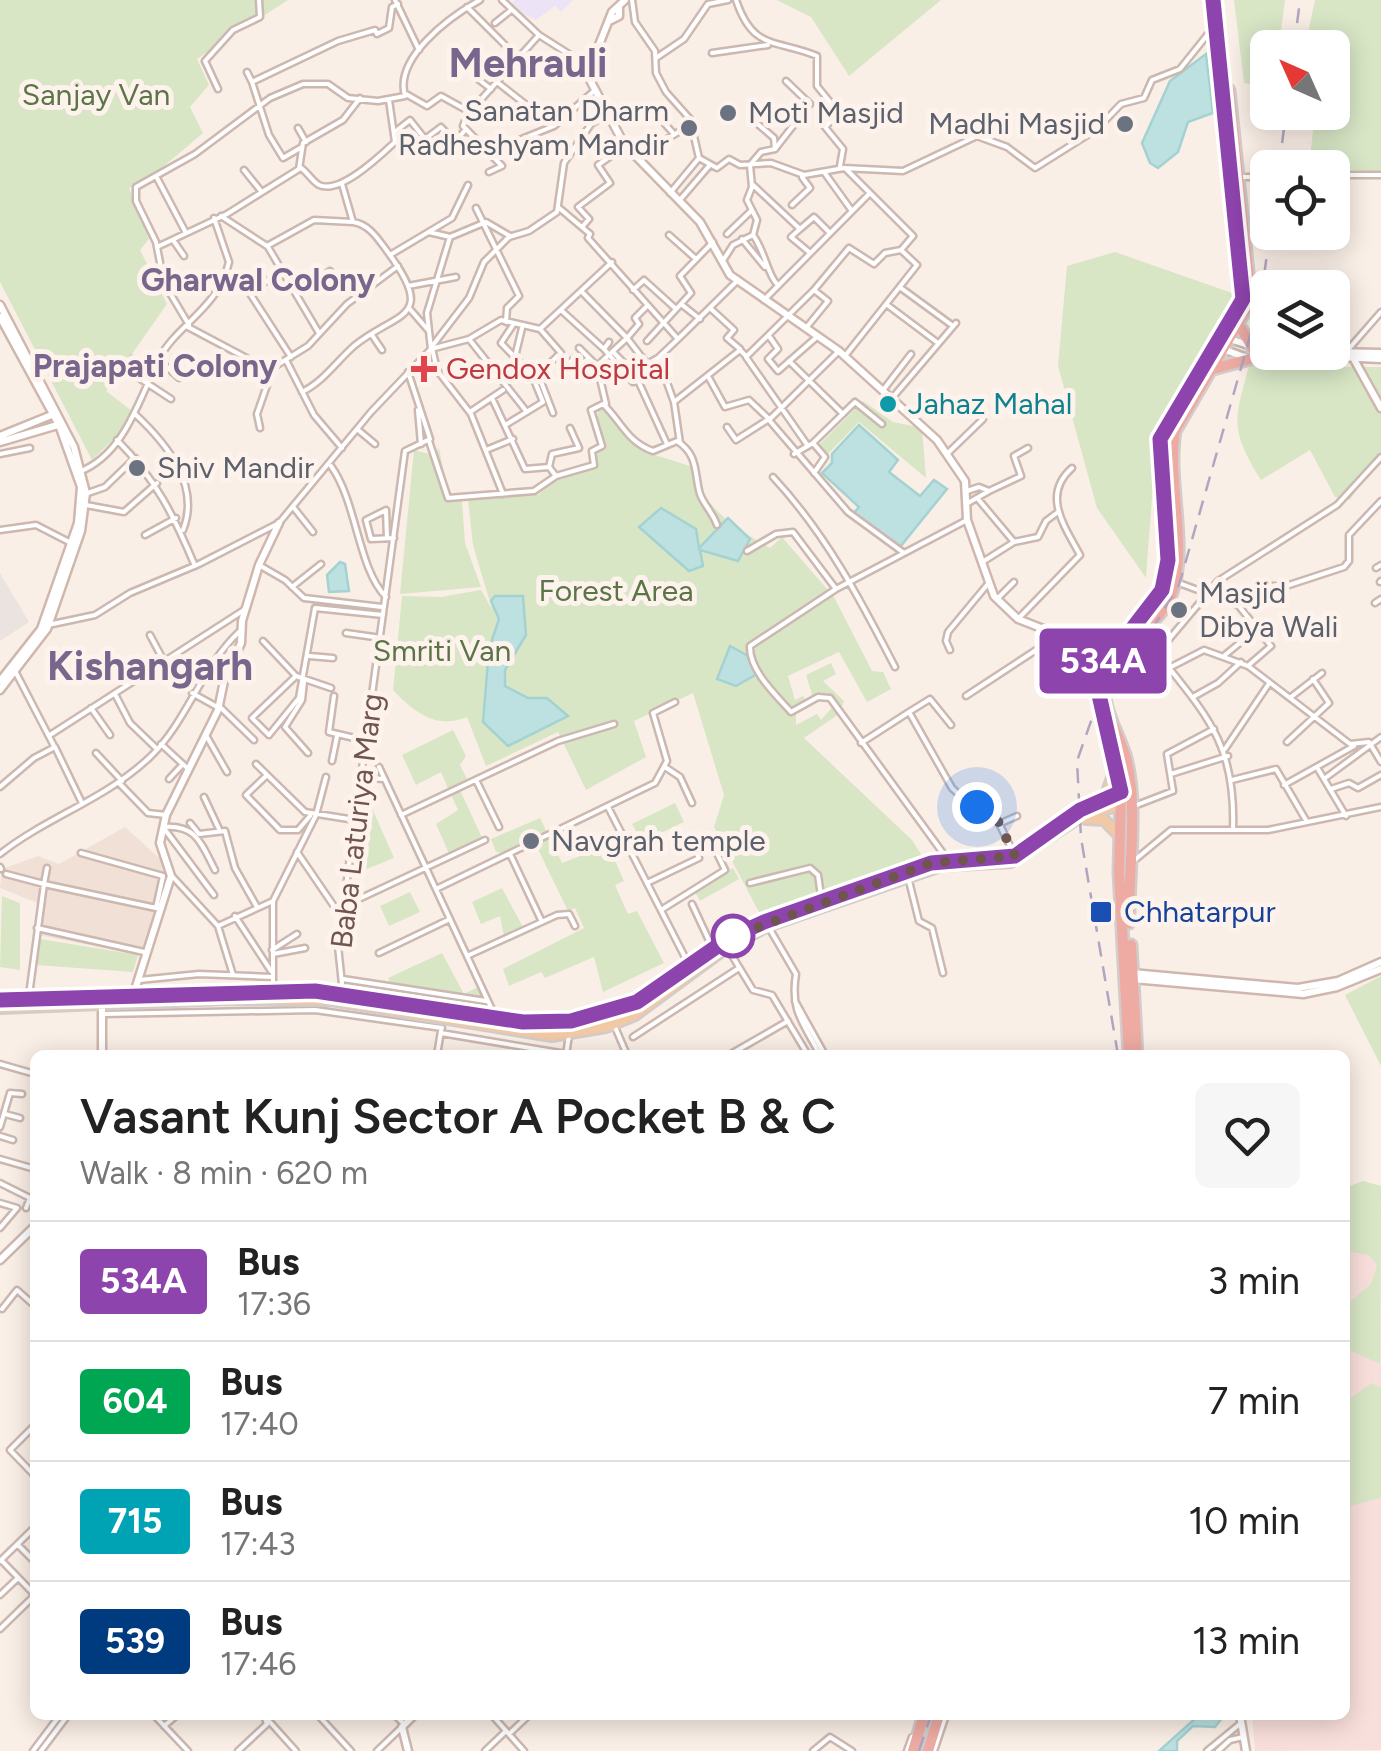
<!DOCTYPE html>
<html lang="en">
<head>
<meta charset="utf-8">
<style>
	body { margin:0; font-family:Figtree,sans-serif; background:#f6f6f6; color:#222; height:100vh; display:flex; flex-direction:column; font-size:38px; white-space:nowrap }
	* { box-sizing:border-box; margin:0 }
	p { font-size:32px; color:#767676 }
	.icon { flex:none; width:55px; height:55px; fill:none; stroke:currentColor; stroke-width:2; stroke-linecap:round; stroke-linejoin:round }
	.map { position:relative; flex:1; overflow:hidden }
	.panel { position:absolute; left:30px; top:1050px; width:1320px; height:670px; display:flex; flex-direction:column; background:#fff; border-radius:15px; box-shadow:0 5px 25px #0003 }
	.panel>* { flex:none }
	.badge { padding:0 20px; border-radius:8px; font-size:35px; line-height:65px }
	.needle { width:65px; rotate:315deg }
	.buttons { position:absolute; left:1250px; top:30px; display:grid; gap:20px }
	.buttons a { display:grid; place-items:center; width:100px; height:100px; border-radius:15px; background:#fff; box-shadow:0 5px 25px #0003; font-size:50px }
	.you { position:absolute; width:50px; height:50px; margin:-25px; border:8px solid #fff; border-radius:50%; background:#1a73e8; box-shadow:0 0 0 15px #1a73e833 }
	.map>.badge { position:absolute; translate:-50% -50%; box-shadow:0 0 0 5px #fff }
	.round { display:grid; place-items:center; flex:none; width:105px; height:105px; border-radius:15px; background:#f6f6f6 }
	.summary { display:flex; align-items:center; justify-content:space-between; height:170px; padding:0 50px }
	h1 { font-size:48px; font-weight:600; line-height:75px }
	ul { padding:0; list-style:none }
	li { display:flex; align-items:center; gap:30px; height:120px; padding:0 50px; border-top:2px solid #e0e0e0 }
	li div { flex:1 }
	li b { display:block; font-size:38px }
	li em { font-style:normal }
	li .badge { min-width:110px; font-weight:700; text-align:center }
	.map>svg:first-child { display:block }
</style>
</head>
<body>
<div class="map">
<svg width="1381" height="1751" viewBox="0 0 1381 1751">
	<rect width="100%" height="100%" fill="#faefe6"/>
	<path fill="#f1e0d5" d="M125,827L171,869L146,956L38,935L37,961L31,960L40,904L0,888L2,869L38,856L59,864Z"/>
	<path fill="#f9dfdb" d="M1381,1188V1750L1255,1751L1252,1715H1345V1196Z"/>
	<path fill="#eae3df" d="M0,573L29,622L0,641Z"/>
	<path fill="#ece3f6" d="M515,0H573L561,12L555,6L536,20L525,15L512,3Z"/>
	<path fill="#d8e6c6" d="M0,0H288L197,59L209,85L190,107L203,133L156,173L129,188L149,239L140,250L167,304L106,391L132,411L125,428L92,460L0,282Z
		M777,0H941L849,76L811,17Z
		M1234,0H1285L1279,47L1268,48L1267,87L1244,83Z
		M1315,0H1381V172L1309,167L1315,113L1332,112V48L1305,47Z
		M1115,252L1235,294L1157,431L1146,578L1097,508L1058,366L1067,266Z
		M1317,360L1330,367H1381V456L1360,474L1362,481L1350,500L1335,497L1310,450L1261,480C1228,427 1235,419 1250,362Z
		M863,401L893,422L922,428L926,478L859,422L828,454L819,445Z
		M598,408H609L646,452L693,467C704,510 734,527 770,548L782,537L834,597L872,671L883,672L891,689L867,702L839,652L788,676L795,700L803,696L808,704L796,711V725L817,714L821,720L836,703L830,695L808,700L812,695L806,675L831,663L836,674L823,681L844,701L839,714L804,738L912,840L922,856L760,914L714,827L724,795L693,693L634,721L646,757L586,790L558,732L486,766L467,717C436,730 414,712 393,690L402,596L441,597L481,590L492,609L473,545L468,500L539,494L558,477L597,469Z
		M439,448L449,499L462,501L465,543L481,587L400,594L414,450L433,455Z
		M453,730L466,756L460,765L469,783L450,793L441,772L416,785L402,755Z
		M460,790L484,842L451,858L436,824L458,810L451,795Z
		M368,799L394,858L357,873L361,803Z
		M675,803L684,822L642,842L632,824Z
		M540,818L562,863L598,849L612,854L624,881L615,885L628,914L637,911L664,963L603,992L594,957L545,978L541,972L509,986L503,969L584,928L575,908L568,911L535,843L512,854L496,852L491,839Z
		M733,868L739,879L700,901L694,890Z
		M502,888L525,931L505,941L500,916L481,924L472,902Z
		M410,892L420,912L389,926L380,906Z
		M2,896L20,903V970L0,967Z
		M40,939L138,955L133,972L36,965Z
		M442,953L464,994L480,986L488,1003L392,988L388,978Z
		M1381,976V1066L1345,995Z
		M1363,1181L1381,1186L1380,1364L1345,1348V1298L1351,1301L1371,1284L1377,1265L1369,1255L1345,1251V1188Z
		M1372,1383L1381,1387V1498L1345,1507V1402Z"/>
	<path fill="#bde1e1" stroke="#a4d2d1" stroke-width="2.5" d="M1206,54L1213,113L1188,122L1178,152L1158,168L1150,163L1142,143L1170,81Z
		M859,425L898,460L889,472L920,496L934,480L947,489L900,547L853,514L859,507L822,473L832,463V454Z
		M661,508L696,529L699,548L728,518L750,539L738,561L700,550L703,566L689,571L639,527Z
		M340,562L345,564L349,591L329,592L327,575Z
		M523,596L526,635L505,670V686L528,698H547L568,716L508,746L483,722L489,649L499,619L491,601L495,596Z
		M730,646L750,657L757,674L736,686L717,679Z
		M1199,1715L1222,1718L1215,1727L1193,1726L1177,1741V1751H1159Z"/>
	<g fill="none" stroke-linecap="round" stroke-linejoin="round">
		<g stroke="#ccb8b0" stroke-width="9">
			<path id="street" d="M395,0L419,50
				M502,0L539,35L583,63
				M632,0L635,22L655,51L656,73L666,92L690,119L699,158L717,168L729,159L740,165L771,163L804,175L844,168L903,171L977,136L1007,147L1035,168L1097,129L1121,104L1144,98L1152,80L1180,69L1212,29
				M736,0C753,51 776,39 817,56V86L839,113L825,127L843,149L840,166
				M467,7L519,59
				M495,23L510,11
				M712,53L768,45
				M656,58L684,39L708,4L728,0
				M247,72L252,82L338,41L375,30L377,34L389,28L392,7L398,4
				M478,79L491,89
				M252,82L269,135L283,158L302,147
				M497,82L552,125
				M218,89L205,61L233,30L260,17L259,0
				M406,94L427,106L441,96L470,112
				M752,119L774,138L775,149
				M665,124L674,134
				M298,128L306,142
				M396,131L410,120L425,139L441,127L455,142L466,129
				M519,140L554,126L594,91
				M655,146L692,124
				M775,149L761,152L750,165L752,187L747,200L757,220L753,235C765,251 768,276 777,284
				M775,149L810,104L786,81
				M301,168C307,172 313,182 319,185C340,195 381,155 395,142L389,100
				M845,168L913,236L901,250
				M244,170L261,191
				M489,172L502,166L463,126L467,115L539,35
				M824,172L852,211
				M1332,175H1381
				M156,176L186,233
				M1242,177H1268
				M752,184L800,229L814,217L829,232
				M670,193L699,158
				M679,201L709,166
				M792,205L810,188L802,177
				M558,207L590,234L588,238L678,339L737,281
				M476,208L519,296L507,308L506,322
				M221,216L267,246L314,220L353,222L342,184
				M582,227L589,219L578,207L610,183L598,165L625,146
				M800,229L791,237L809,252
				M429,232L450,237L427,313L431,349
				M727,234L751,211
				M669,235L696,259
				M450,237L486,222L510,236
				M742,239L765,267
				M173,240L184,256
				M157,247L227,214L299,169L303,143L343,120L360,98
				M268,247L319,333
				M390,255L452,218L468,185
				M724,259L733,245L753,235
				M280,273L249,292L291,357
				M1252,280L1291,288
				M408,286L456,277
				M901,288L953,326
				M633,290L644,280L676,309
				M296,293L330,271
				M583,293L627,338L639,324L635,318L646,307
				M764,300L869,194
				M681,304L700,319
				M886,304L938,343
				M409,308L428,330
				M710,308L734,330L727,338L740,349
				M562,311L604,349L609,342
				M189,325L164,283L156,242L136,201V187L195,154L270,98L303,84H328L348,98L378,101L405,96C394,58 449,17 480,0
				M188,327L269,370L308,346L347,304L398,266
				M806,328L828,301L814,290L849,248L874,264L885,253L901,250L917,265L845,356
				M540,329L561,353L538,374L553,413
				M372,335L382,350
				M769,336L778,349L768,359L778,371L818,336
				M469,339L527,412
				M1332,340L1341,353
				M647,341L691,293L680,276L713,242
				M433,345L469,298L484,262L509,237L529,231L557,212L564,163L591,124L606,115
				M432,348L437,370L471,414L503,494
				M579,348L597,366L627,338L647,364L658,358
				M604,349L633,382L638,380
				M839,351L769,420L848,512L904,553
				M1347,351L1381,312
				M613,352L635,374L667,444
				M557,356L567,365L575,358L580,364L589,359
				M515,357L522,328
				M132,359L155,374
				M158,359L179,378
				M286,360L314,415L342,448
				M789,361L843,414
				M597,366L606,404
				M136,376L171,399
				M709,378L725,407L749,400L769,419L736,440L727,427
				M884,389L911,354
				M302,392C323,382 336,362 354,346C396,311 439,321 387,251C378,239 369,224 353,222
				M893,397L956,323
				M492,398L525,469L549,467
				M674,402L658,358L678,339
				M418,410L421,444
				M470,412L503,390
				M135,414C166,443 201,485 183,530
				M507,424L543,402L532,375L501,343L513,325
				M260,428L257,414L273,368
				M357,429L375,444
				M117,440C156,479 174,516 195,566
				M429,441L448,498L534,491L556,476L594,465L592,451L602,446L591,410L603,404C621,421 627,442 653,451L677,441C699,455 694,474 700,494C704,505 713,513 717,525
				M680,443L674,402L740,350L746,356
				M813,443L825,457L814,473
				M808,446L746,357L814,290
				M486,450L513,439
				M948,453L983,419
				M0,454L30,448
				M794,454L813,443L855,402L882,424
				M331,466C357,502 358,569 386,597
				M79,472C125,454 139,399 158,361C175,325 218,310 229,262L214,218
				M556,476L549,467L552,454L579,448L570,428
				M773,477C826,534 860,599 895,667
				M967,491L979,487L989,491L1021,476L1014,456L1028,448
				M88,493L105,487L135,458
				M978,499L1014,542
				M968,503L989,491
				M86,505L124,512L157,483
				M294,508L313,532
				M0,530L36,525L71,543
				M145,535L176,518
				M387,538L386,510L366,520L371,539L394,538
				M747,551L776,534L793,532L836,589L967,520
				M984,561L1014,542L1038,537L1046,521L1058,512
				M259,565L285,580L304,598L382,607
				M1376,568L1381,565
				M1380,582L1381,581
				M1179,583L1238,605L1271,646L1250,664
				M292,587L321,564
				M836,589L750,646C749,670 775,694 791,712L818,697L830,698L948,860
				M997,599L1014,582
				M1227,599L1259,586H1286L1344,567L1349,561V535L1381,501
				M1375,603L1381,599
				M1018,619L1080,555C1065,527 1041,495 1072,468
				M48,625L95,615L130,593L199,564L279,523L371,412L431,349L469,339L501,320L540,329L612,262
				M346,633L381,638
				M150,635L165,663
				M263,641L296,676L331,688
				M950,650L946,641L948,632L987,585
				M1158,654C1208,717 1236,745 1233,830
				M1225,655L1258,628
				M309,656L333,658
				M1169,668L1204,650L1248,666L1350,744L1369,742L1381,762
				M15,671L54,746
				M1112,673L1154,657L1218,581L1337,505L1381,457
				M296,676L252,718L269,735L299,698L315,608L383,615
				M192,693L219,708
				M115,694L130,723L157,749
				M334,696L329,732L367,741
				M966,696L1059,635
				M1193,697L1218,683L1241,662
				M1291,697L1322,673
				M219,706L254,740
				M91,708L110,735
				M909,712L930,699L951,725
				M285,727L302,700L304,682
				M285,727L308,753
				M50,735L244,610
				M207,737L227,772
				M1287,742L1329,703L1313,679
				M861,743L909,712L952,788L970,805L991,807L1015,856
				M161,744L187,768
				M1225,749L1268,685
				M96,753L122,781
				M332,761L337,736
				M256,764L305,812L355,820
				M379,767L495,1016
				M665,767L680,777L692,803
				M1318,769L1346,816
				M1171,774L1228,756
				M267,775L246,795L280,830H298L310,816
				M370,778L384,779
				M169,779L183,764
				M1324,779L1381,737
				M476,780L499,827
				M1232,780L1276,769L1307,822
				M119,783L148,813L166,815
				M1284,785L1354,746
				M0,787L34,758L55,747L82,803
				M1331,789L1349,783L1358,788L1381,775
				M204,797L219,829
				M1134,806L1173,791L1167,754L1214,729
				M608,807L690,967
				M401,815L558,741L614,724
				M190,823L199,834L225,831L235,868L257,907
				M1001,823L1017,816
				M163,827L214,895
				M163,827C196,824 201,843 215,870
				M297,852L342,918
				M0,854C47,817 106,799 150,757C187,722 201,667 240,631
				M510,854L542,922
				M1136,859L1171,830H1268L1381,807
				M0,867L1,869
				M6,874L44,884L47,868
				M172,876L218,926L233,975
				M909,881L919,921L932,928L943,973
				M647,883L699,858L690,837
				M750,883L810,868L818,875L822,903
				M436,889L655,783L667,761L653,713L675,702
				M692,904L713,949
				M346,905L485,840
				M661,910L725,870L716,851
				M235,916L271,971
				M218,926L273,901
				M768,926L796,974C790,1011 803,1022 820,1055
				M37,928L144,952
				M728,949L753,990L772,995L808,1055
				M272,950L297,934
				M379,953L450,919
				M273,954L305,948
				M467,956L557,915L569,914L575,926
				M343,979L486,1001
				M139,980L199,974L272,977
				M273,989V901L316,815L326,777
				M336,991L342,984L338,946L405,451L430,439L408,372
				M29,995L44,884L156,908L163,876L81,853
				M795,1001L825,1055
				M609,1013L627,1055
				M103,1014L315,1010L442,1028
				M441,1033L566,1054
				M633,1037L739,968
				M437,1055L441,1031
				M566,1055L569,1035
				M729,1055L788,1021
				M0,1064L35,1074
				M5,1114L20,1118
				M0,1127L10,1093L22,1094
				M0,1136L13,1140
				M0,1159L35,1169
				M0,1183L30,1198L26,1208
				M0,1203L17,1208L0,1228
				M35,1256V1258
				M2,1309L17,1290L35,1306
				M35,1425L10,1450L35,1476
				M18,1545L35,1562
				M0,1561L35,1527
				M0,1595L18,1578
				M0,1629L35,1595L1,1560
				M154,1715L188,1751
				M318,1715L351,1751
				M395,1715L404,1724
				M492,1715L524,1751
				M269,1721L296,1751
				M164,1726L177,1715
				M509,1734L529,1715
				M33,1751L60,1715
				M41,1751L68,1715
				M238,1751L267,1724L264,1715
				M377,1751L402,1727
				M485,1751L506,1731
				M813,1751L830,1737L852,1751
				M907,1751L912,1737
				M934,1751L946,1715
				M1207,1751L1241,1723
				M1218,1751L1230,1740L1243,1737"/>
		</g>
		<g stroke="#cfb7ae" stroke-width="11">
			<path id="secondary" d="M625,0L612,12L599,45L582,65L624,144L700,222L730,275L839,351L937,440L965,481L967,520L994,596L1018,619L1059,635L1095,677
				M609,21L619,16V6
				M0,305L74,447L86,493L81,531L47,629L0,690
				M0,317L59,425L81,487L78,523L41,629L0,681
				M1226,338L1268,351
				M1220,348L1250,359L1295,355L1381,359
				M1329,352L1381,353
				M1351,354L1381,408
				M0,436L54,414
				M0,442L61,424
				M1132,973L1298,988L1338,981L1381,962
				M1133,979L1303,994L1337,987L1381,969
				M134,993L171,876L160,843L166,815L218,710L224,681L241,643L242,621L259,565L279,523
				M102,1055V1001
				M0,1260L35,1226
				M1240,1715L1246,1751
				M408,1751L402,1727L414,1715"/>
		</g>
		<g stroke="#d4ccca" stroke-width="14">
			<path id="primary" d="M1104,800L1115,770
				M1086,819L1104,820L1119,835
				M1045,836L1079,810L1127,791
				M0,1000L315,991L496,1018L560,1023L637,1002L743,931
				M0,1008L227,999L331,1000L552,1036L606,1027L635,1015L727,947L768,926L941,866L1011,862L1080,817L1126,803"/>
		</g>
		<g stroke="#d4ccca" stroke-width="15">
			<path id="highway" d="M1239,325L1254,350
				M1213,369L1250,359
				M1129,923C1128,873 1139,801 1125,755C1118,733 1100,704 1105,681C1111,648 1156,629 1170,598C1190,549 1166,484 1175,431L1251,301L1229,90
				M1131,945L1137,1055
				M1129,1055L1119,872L1121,792L1095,681L1102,663L1163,590L1168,560L1161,439L1243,299L1213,0
				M913,1751L924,1715
				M928,1751L939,1715"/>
		</g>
		<use href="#street" stroke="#fff" stroke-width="4"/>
		<use href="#secondary" stroke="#fff" stroke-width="6"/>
		<use href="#primary" stroke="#f1c9a5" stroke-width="9"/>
		<use href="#highway" stroke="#edaba3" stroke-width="10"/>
		<path stroke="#b0a6c2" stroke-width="2.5" stroke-dasharray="15 10" stroke-linecap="butt" d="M1294,48L1300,0
			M1279,168L1286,112
			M1118,1055L1081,838L1077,761L1097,704L1149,634L1179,585L1261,298L1270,232
			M919,1751L931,1715"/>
	</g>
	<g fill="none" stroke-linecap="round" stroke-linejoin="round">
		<g stroke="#fff" stroke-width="22">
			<path id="line" d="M0,1000L315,991L523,1022L571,1021L637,1002L729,938L764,922L931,863L1015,856L1080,810L1121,792L1095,677L1162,590L1168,560L1160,439L1243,299L1213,0"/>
		</g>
		<use href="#line" stroke="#8e44ad" stroke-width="15"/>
		<path stroke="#70544e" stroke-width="10" stroke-dasharray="0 18" d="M733,936L729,938L931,863L1015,856L992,809L977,807"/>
	</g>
	<g fill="#6b7280" stroke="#fdf3ec" stroke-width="4">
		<circle cx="728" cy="113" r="10"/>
		<circle cx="1125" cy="124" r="10"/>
		<circle cx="689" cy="128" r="10"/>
		<circle cx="137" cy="468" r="10"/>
		<circle cx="1179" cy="610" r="10"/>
		<circle cx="531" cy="841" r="10"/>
	</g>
	<path fill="#e0444e" stroke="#fdf3ec" stroke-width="4" d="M419 354h10v10h10v10h-10v10h-10v-10h-10v-10h10z"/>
	<circle fill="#0f9aa8" stroke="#fdf3ec" stroke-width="4" cx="888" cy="404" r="10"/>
	<rect fill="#1a4fb4" stroke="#fdf3ec" stroke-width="4" x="1089" y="900" width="24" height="24" rx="5"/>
	<circle fill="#fff" stroke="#8e44ad" stroke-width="5" cx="733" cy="936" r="20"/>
	<g text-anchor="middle" stroke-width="10" stroke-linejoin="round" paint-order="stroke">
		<g font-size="30" fill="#5c7547" stroke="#fdf3ec">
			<text x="96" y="105">Sanjay Van</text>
			<text x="616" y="601">Forest Area</text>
			<text x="442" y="661">Smriti Van</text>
		</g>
		<g font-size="30" fill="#5b616d" stroke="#fdf3ec" text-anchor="start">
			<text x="669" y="121" text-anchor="end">Sanatan Dharm<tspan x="669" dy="34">Radheshyam Mandir</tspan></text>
			<text x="748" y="123">Moti Masjid</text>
			<text x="1105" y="134" text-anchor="end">Madhi Masjid</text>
			<text x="157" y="478">Shiv Mandir</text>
			<text x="1199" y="603">Masjid<tspan x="1199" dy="34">Dibya Wali</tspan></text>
			<text x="551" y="851">Navgrah temple</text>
		</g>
		<g font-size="30" fill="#be3a42" stroke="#fdf3ec" text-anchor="start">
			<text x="446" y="379">Gendox Hospital</text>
		</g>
		<g font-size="30" fill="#0d838f" stroke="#fdf3ec" text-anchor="start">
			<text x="908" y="414">Jahaz Mahal</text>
		</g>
		<g font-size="30" fill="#70544e" stroke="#fdf3ec">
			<text transform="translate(357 821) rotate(-83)" y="10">Baba Laturiya Marg</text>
		</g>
		<g font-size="30" fill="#164399" stroke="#fdf3ec" text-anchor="start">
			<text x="1124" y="922">Chhatarpur</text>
		</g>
		<g font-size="32" font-weight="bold" fill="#79668c" stroke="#fdf3ec">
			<text x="258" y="291">Gharwal Colony</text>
			<text x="155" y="377">Prajapati Colony</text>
		</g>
		<g font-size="40" font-weight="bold" fill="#79668c" stroke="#fdf3ec">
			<text x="528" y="77">Mehrauli</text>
			<text x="150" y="680">Kishangarh</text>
		</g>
	</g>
</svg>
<div class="buttons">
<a><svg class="needle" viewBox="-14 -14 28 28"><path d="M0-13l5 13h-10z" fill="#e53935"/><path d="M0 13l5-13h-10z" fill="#767676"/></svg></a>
<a><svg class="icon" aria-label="locate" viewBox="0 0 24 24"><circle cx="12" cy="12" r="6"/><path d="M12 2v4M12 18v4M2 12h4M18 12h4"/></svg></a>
<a><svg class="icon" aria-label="layers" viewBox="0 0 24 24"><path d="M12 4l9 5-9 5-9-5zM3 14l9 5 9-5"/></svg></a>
</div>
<div class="you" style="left:977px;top:807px"></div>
<b class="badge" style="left:1103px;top:661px;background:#8e44ad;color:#fff">534A</b>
<section class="panel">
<div class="summary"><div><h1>Vasant Kunj Sector A Pocket B &amp; C</h1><p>Walk · 8 min · 620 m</p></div><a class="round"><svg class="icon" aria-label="heart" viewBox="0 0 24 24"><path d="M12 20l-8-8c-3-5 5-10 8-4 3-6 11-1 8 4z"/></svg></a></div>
<ul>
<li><span class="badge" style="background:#8e44ad;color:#fff">534A</span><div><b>Bus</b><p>17:36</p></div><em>3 min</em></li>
<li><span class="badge" style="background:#00a651;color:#fff">604</span><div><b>Bus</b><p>17:40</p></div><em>7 min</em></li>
<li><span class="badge" style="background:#00a3b4;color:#fff">715</span><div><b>Bus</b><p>17:43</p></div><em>10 min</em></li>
<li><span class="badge" style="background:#003b80;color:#fff">539</span><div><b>Bus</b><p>17:46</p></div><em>13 min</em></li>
</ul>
</section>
</div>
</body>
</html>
